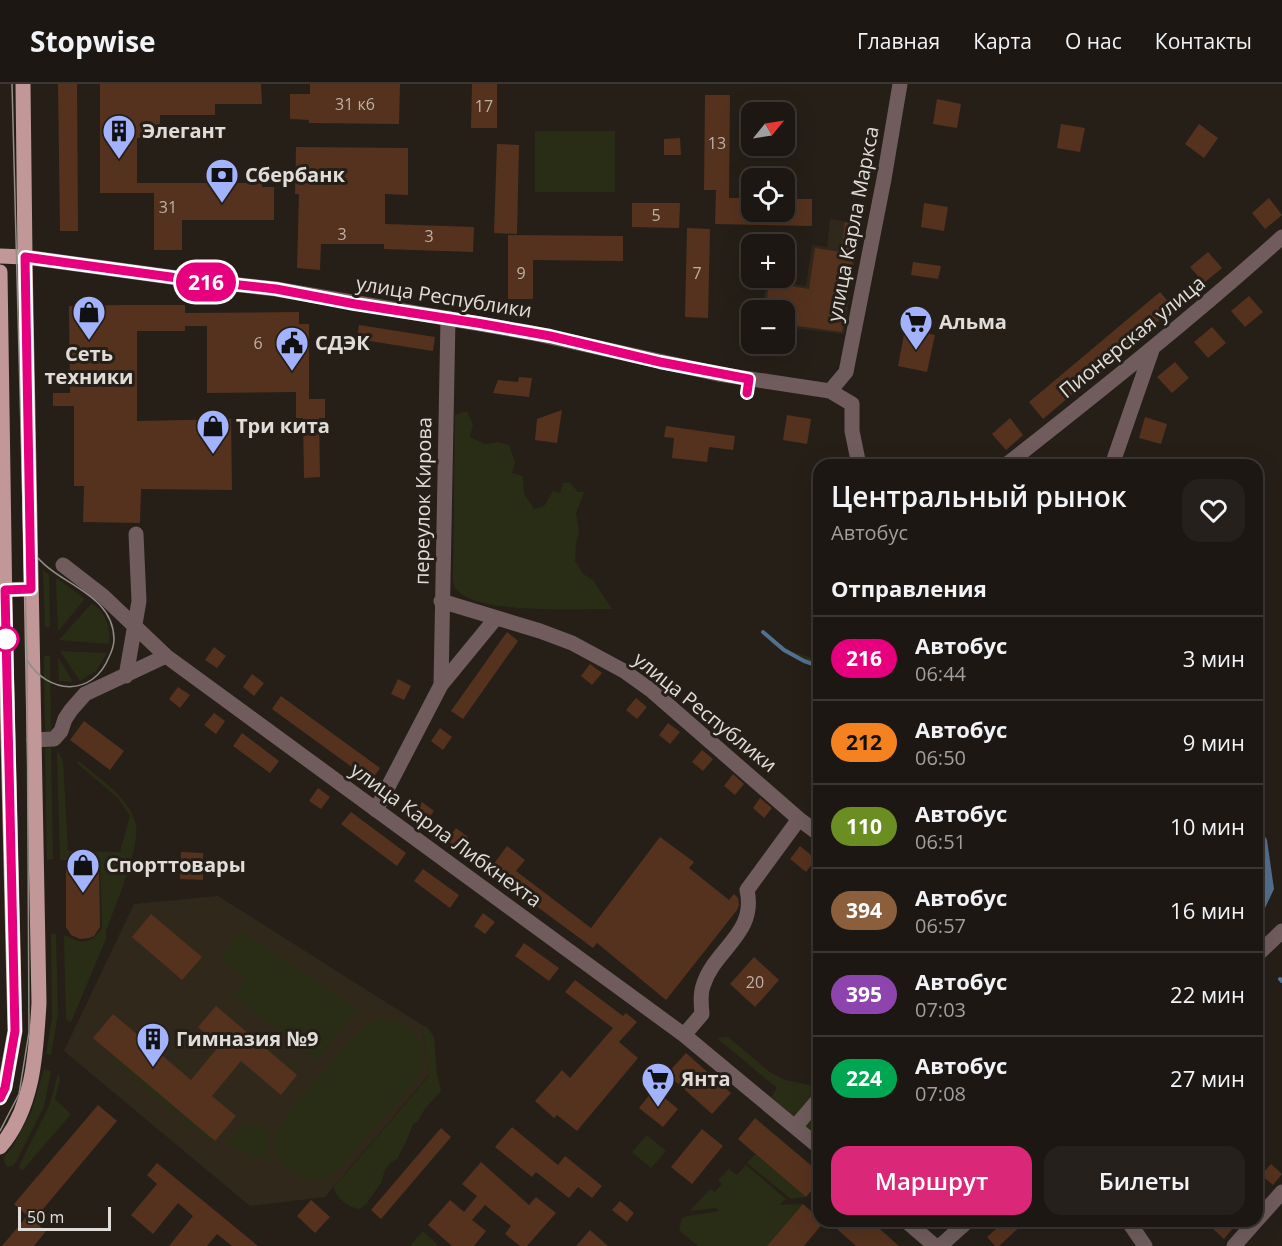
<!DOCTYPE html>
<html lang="ru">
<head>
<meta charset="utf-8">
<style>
	body { margin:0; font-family:"Open Sans",sans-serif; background:#25201b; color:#f1f3f6; height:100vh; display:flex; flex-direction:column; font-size:22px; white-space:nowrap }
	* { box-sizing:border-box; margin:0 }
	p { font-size:20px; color:#a09f9f }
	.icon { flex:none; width:33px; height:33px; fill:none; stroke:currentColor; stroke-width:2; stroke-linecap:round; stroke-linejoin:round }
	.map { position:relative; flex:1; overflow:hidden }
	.details { position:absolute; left:813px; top:375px; width:450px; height:768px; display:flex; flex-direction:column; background:#1c1712; border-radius:18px; box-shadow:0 6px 24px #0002,0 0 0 2px #3a3632 }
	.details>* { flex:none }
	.badge { padding:0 12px; border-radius:20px; font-size:21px; line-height:39px }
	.needle { width:39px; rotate:60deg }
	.tools { position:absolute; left:741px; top:18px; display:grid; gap:12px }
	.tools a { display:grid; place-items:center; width:54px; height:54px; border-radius:12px; background:#1c1712; box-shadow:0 6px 24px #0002,0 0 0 2px #3a3632; font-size:30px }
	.scale { position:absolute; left:18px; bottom:15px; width:93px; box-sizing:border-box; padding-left:6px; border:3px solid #e0ddd8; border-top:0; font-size:16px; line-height:21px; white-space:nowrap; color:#e0ddd8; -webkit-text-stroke:4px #251f18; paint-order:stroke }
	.map>.badge { position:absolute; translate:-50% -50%; box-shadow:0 0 0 3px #fff }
	h2 { padding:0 18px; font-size:22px; line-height:54px }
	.round { display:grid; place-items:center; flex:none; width:63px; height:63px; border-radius:18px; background:#25201b }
	.summary { display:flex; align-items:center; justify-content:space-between; height:102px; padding:0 18px }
	h1 { font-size:28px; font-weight:600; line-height:45px }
	.action { display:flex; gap:12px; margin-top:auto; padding:12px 18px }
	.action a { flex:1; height:69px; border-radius:18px; background:#db2777; color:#fff; font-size:24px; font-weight:600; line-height:69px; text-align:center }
	.action a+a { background:#25201b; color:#f1f3f6 }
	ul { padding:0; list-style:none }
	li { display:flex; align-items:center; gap:18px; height:84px; padding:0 18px; border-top:2px solid #3a3632 }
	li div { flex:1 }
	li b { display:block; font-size:22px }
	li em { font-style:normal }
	li .badge { min-width:66px; font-weight:700; text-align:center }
	header { display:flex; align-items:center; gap:36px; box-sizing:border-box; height:84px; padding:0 30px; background:#1c1712; border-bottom:2px solid #3a3632 }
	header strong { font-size:28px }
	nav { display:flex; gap:33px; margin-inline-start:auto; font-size:21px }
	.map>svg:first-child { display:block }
</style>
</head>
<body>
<header>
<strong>Stopwise</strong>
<nav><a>Главная</a><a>Карта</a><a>О нас</a><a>Контакты</a></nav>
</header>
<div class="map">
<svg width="1282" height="1162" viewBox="0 0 1282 1162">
	<rect width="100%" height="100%" fill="#251f18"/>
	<path fill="#31281c" d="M830,135L860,140L844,250L785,243L784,226H762L767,196L806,202L812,161L827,163Z
		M218,812L422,941L429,991L325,1113L250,1122L64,967L134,820Z"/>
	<path fill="#2a2d16" d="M535,47H615V108H535Z
		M467,327L473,340L470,353L485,360L498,358L509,361L515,378L512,389L523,392L524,410L534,425L544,422L553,407L560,409L563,399L569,398L578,408H584L576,429L579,448L576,460L575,477L583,490L593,496L612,525C580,524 477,531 457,506C455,504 454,501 453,498L455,331Z
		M43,486L49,491L50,543H45Z
		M56,494L85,515L58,547Z
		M92,519C106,529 111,544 109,560L59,556Z
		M767,552L793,568L819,576V586L773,561Z
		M60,567L107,569L96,587L80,597Z
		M44,572H50L51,649L45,650Z
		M58,573L73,598L59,597Z
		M45,664H51L53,775L47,776Z
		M57,665L63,677L68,767L120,768L130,732L118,714L77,679L79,677C98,694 126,711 135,737C143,757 114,825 106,847V855L71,938L66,936L64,852C70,852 71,855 78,857C88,859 97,853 102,844L100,777L60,776Z
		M240,847L357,926L316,976L234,912L246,894L221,874Z
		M51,850H56L58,930L51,971L46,970L52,934Z
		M384,935C407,935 427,958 423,982C421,989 417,994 414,999L335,1089C322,1098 311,1099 297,1091C285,1084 272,1069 274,1054C277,1037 348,958 364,944C370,938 375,936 384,935Z
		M422,941L428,944L434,953L437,990L441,1007L424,1026L418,1037L413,1040L405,1060L397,1075L390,1079L385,1086L381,1099L366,1120L359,1125C349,1123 335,1114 334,1103L429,992Z
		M728,953L771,989L785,996L819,1003V1010L797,1035L771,1013L777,1004L717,954Z
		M114,972L178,1026L176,1029L111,975Z
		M44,985L51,987L44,1023L17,1076L13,1082L7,1083L4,1077V1073L13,1062L32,1026Z
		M58,990L60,995L55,1015L71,1030L23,1086L20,1085L19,1082L49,1022Z
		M819,1022V1054L803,1040Z
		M187,1033L215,1057L212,1059L184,1036Z
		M242,1041H264L270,1052L267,1063L270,1078L225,1060Z
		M647,1051L666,1067L651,1084L632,1068Z
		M755,1070L806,1113L791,1115L747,1079Z
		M746,1081L787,1116H784L780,1121L803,1120L767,1162H698L679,1146L682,1134L688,1132L719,1127L716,1124L690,1127L710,1105L715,1108L722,1100L718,1096L729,1085L737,1091Z
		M423,1147L439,1162H410Z"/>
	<path fill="#53708f" d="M1257,739L1267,756L1274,805L1257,841Z"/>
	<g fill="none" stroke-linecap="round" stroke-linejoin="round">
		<path stroke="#53708f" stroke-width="4" d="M763,548L784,566L804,577L819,582
			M1280,895L1282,897"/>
	</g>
	<path fill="#55321e" d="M58,0H77L78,147H60Z
		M100,0H261L262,20H215V31H160V54H137V99H262V103H274V136H182V166H154V109H100Z
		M310,0H400L399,40L309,39V36L290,35V10H310Z
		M472,0H497V44H471Z
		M705,11H730L729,114H752V128H784V115H812V142L715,140L716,106H704Z
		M937,15L961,20L957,44L933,40Z
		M1061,40L1085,44L1080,68L1057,64Z
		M1199,40L1218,54L1204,74L1185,60Z
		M680,54L681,71H664V55Z
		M497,60L519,61L517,150L494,149Z
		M296,63L408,64V111L385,110V140L474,143L473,168L384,165V160H321L320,186L297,184L299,110H295Z
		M1269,114L1282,131L1265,145L1252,129Z
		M632,119H680L679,144L632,143Z
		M924,119L948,123L944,147L921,143Z
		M845,138L858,141L842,248L784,240V226H765L769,199L809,205L815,164L841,168Z
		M687,144L710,145L708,234L685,233Z
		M508,151L623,152V177L533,176V215H508Z
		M1208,168L1222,184L1204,199L1190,183Z
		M913,178L941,182L938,195L911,191Z
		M1160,208L1174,224L1043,335L1029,318Z
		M1249,212L1263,228L1245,243L1231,227Z
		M123,221H185V229L299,228V240H309V315H325V334H319L320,393L304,394L303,334H296V308L207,309V242H185V247H137V337L231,335L232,406L141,405L140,439L83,438L84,402H74V322H53V309H70L69,222Z
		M359,241L435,253L433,267L357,255Z
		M1212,243L1226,259L1208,274L1194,258Z
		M905,245L935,251L927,288L898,282Z
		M1175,278L1189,294L1172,309L1157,293Z
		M519,293L532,294L529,313L493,309L498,296L518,298Z
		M562,326L557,359L535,356L537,335Z
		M787,331L811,335L807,360L783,356Z
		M1145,333L1167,340L1161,360L1139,354Z
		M1010,334L1023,351L1006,366L992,350Z
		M666,342L735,352L733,366L709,363L707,378L672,374L674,354L664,353Z
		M507,548L518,557L463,635L451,627Z
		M214,563L226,572L217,584L205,576Z
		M590,580L602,589L592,601L581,592Z
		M252,590L264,599L254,612L243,603Z
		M398,595L411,602L404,616L391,610Z
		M178,603L190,611L180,624L169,615Z
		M281,612L380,684L371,697L272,625Z
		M636,614L647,623L637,635L626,626Z
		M214,629L225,637L216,650L204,641Z
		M84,637L124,667L110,686L70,656Z
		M668,639L680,648L670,660L659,651Z
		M440,644L452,653L443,666L431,657Z
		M242,649L279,677L270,689L233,662Z
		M702,666L713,675L703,687L692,678Z
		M733,690L744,700L735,711L724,702Z
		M318,704L330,713L321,725L309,717Z
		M760,714L772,724L764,734L753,724Z
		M422,718L434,727L425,739L413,730Z
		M351,728L406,769L397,782L341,740Z
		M456,744L468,753L459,765L447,757Z
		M660,753L694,778L689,784L729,816L734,810L738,814L739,821L737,826L666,916L597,859L593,864L520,810L524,805L493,781L507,762L525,776L516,787L591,844Z
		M800,762L816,775L806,788L790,775Z
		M181,768L203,769V796L180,795Z
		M66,777L99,778L100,843L94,852L89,854L80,855L71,851L66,843Z
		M423,785L459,811L450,824L414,797Z
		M483,829L495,838L485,850L474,842Z
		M151,830L202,873L182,896L132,853Z
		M524,859L559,884L549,897L515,872Z
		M754,873L779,896L755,923L730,900Z
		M575,896L623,932L626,929L637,938L619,958L638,974L577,1047L557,1031L554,1034L535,1017L562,986L570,994L613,944L565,908Z
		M216,922L297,991L281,1011L241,977L212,1012L236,1032L215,1057L93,954L113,930L191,996L219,962L198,943Z
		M686,969L731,1009L712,1030L667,990Z
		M654,1005L678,1025L663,1043L639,1024Z
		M98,1021L117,1037L33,1137L14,1120Z
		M755,1034L819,1088V1098L806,1113L738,1055Z
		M512,1043L558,1081L565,1072L602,1102L592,1114L578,1103L569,1114L536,1088L532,1093L495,1063Z
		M441,1044L451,1053L381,1135L371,1126Z
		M702,1045L723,1062L692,1100L671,1083Z
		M481,1078L529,1121L536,1113L556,1129L527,1162H520L505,1150L511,1142L485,1121L472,1136L486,1147L474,1162H452L428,1141L450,1116L464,1128L477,1112L462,1100Z
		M157,1079L258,1162H232L217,1150L207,1162H169L193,1132L178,1119L153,1150L131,1131L157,1100L147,1091Z
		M1271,1080L1282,1090L1273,1101L1261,1091Z
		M311,1116L330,1133L315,1149L297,1132Z
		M620,1117L634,1129L627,1138L612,1126Z
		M803,1120L819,1134V1137L824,1138L804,1162H767Z
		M27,1132L46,1147L34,1162H2Z
		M828,1137H871L899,1162H856Z
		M1005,1137H1026L999,1162H995L987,1153Z
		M1219,1137H1226L1233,1144L1224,1155L1212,1144Z
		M590,1146L608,1162H576Z"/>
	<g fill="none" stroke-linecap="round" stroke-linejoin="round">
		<path stroke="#705c5c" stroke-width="15" d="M25,173L185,195L276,205L532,249L718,290L830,307L846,288L884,95L900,0
			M830,307L852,320V347L859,381
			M1006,381C1100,307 1193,233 1282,153
			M1112,381L1152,266
			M63,481L103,512L166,572L684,951L819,1063
			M0,506L31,505
			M441,517L540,547L572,559L624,587L652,607L799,735L747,806C757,850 714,865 703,902C700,911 701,921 702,930L684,951
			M126,592L139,517L136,450
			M441,601L496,534
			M34,656L54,655L61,647L65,635L71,626L85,610L166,572
			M376,726L441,601L448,234
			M799,735L819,750
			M1257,871L1282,847
			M795,1043L819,1015
			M1257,1136L1282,1108
			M906,1137L935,1162
			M1128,1137L1145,1162
			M940,1162L968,1137
			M1234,1162L1256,1137"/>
		<path stroke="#c19797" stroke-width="15" d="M0,172L25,173
			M0,188L5,528L15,947L5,1003L0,1014
			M0,1063C34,1023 36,968 39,919L25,173L23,0"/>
		<path stroke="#918d87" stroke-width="1.5" d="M27,455C41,500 113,502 114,555C114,562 112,567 109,573C93,613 48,611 27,576
			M0,1047L19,1010L29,948L27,576L12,0"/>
	</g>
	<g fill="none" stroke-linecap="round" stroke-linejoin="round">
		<g stroke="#fff" stroke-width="14">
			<path id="line" d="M0,1014L5,1004L15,947L5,506L31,505L25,173L185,195L276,205L355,220L477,239L550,252L660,278L749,295L747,309"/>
		</g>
		<use href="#line" stroke="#e6007e" stroke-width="9"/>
	</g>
	<defs>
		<g id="building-pin" transform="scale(1.725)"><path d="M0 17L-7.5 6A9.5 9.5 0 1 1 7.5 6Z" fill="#a2b2fd" stroke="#251f18"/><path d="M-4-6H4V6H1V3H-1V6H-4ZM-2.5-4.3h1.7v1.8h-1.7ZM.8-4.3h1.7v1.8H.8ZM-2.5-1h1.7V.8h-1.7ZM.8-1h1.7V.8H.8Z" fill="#111"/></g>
		<g id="bank-pin" transform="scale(1.725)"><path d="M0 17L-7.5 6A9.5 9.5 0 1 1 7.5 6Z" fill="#a2b2fd" stroke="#251f18"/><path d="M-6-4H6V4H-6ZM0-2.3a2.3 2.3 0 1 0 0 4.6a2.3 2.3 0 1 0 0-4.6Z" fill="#111"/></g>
		<g id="shop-pin" transform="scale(1.725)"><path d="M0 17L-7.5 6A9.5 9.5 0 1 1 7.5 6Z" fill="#a2b2fd" stroke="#251f18"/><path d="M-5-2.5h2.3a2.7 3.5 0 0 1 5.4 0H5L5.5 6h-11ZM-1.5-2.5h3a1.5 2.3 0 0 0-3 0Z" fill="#111"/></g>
		<g id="supermarket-pin" transform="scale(1.725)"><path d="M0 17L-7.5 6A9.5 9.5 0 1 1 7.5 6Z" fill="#a2b2fd" stroke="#251f18"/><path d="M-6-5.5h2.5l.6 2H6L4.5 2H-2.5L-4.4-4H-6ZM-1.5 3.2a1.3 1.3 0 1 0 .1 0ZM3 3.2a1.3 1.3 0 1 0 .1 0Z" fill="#111"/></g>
		<g id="civic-pin" transform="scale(1.725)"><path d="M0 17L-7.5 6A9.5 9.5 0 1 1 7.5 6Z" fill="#a2b2fd" stroke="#251f18"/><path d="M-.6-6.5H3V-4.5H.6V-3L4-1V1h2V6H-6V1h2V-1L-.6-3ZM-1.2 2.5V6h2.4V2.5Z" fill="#111"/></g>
	</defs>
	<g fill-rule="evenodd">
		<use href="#building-pin" x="119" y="47"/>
		<use href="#bank-pin" x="222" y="91"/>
		<use href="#shop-pin" x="89" y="228"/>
		<use href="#supermarket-pin" x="916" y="238"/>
		<use href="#civic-pin" x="292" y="259"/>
		<use href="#shop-pin" x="213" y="342"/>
		<use href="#shop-pin" x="83" y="781"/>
		<use href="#building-pin" x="153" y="955"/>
		<use href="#supermarket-pin" x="658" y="995"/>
	</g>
	<circle fill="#fff" stroke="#e6007e" stroke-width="3" cx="6" cy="555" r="12"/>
	<g text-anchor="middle" stroke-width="6" stroke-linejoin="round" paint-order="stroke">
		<g font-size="16" fill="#bdb2aa">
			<text x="355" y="26">31 к6</text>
			<text x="484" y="28">17</text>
			<text x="717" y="65">13</text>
			<text x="168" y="129">31</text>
			<text x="656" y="137">5</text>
			<text x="342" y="156">3</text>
			<text x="429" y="158">3</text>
			<text x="521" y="195">9</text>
			<text x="697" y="195">7</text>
			<text x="258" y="265">6</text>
			<text x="755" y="904">20</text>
		</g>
		<g font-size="20" font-weight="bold" fill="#e0ddd8" stroke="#251f18" text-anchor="start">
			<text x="142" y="54">Элегант</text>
			<text x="245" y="98">Сбербанк</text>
			<text x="939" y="245">Альма</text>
			<text x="315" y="266">СДЭК</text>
			<text x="89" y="277" text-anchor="middle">Сеть<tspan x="89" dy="23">техники</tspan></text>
			<text x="236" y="349">Три кита</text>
			<text x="106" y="788">Спорттовары</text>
			<text x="176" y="962">Гимназия №9</text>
			<text x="681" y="1002">Янта</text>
		</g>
		<g font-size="20" fill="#e0ddd8" stroke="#251f18">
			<text transform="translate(853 140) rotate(-79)" y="7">улица Карла Маркса</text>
			<text transform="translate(444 213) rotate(9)" y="7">улица Республики</text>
			<text transform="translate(1132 253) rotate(-39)" y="7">Пионерская улица</text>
			<text transform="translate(423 417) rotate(-89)" y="7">переулок Кирова</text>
			<text transform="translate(705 628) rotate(39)" y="7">улица Республики</text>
			<text transform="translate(446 751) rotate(36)" y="7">улица Карла Либкнехта</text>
		</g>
	</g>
</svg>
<div class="tools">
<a><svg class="needle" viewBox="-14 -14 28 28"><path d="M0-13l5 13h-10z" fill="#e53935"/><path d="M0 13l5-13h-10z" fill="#a09f9f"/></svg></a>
<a><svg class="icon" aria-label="locate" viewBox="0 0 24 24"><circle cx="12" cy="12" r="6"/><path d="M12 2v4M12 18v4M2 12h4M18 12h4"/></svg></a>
<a>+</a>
<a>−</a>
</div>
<div class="scale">50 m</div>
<b class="badge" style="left:206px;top:198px;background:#e6007e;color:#fff">216</b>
<section class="details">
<div class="summary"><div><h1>Центральный рынок</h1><p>Автобус</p></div><a class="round"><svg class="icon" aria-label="heart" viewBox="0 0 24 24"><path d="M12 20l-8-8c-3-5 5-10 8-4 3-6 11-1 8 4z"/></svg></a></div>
<h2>Отправления</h2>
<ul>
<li><span class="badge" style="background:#e6007e;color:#fff">216</span><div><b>Автобус</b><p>06:44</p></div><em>3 мин</em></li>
<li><span class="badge" style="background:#f58220;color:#111">212</span><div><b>Автобус</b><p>06:50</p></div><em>9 мин</em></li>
<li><span class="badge" style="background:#6b8e23;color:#fff">110</span><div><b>Автобус</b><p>06:51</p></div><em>10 мин</em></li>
<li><span class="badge" style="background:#8b5e3c;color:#fff">394</span><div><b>Автобус</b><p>06:57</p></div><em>16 мин</em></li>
<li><span class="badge" style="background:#8e44ad;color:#fff">395</span><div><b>Автобус</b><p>07:03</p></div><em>22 мин</em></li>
<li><span class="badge" style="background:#00a651;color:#fff">224</span><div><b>Автобус</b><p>07:08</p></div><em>27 мин</em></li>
</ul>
<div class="action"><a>Маршрут</a><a>Билеты</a></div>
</section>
</div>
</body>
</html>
